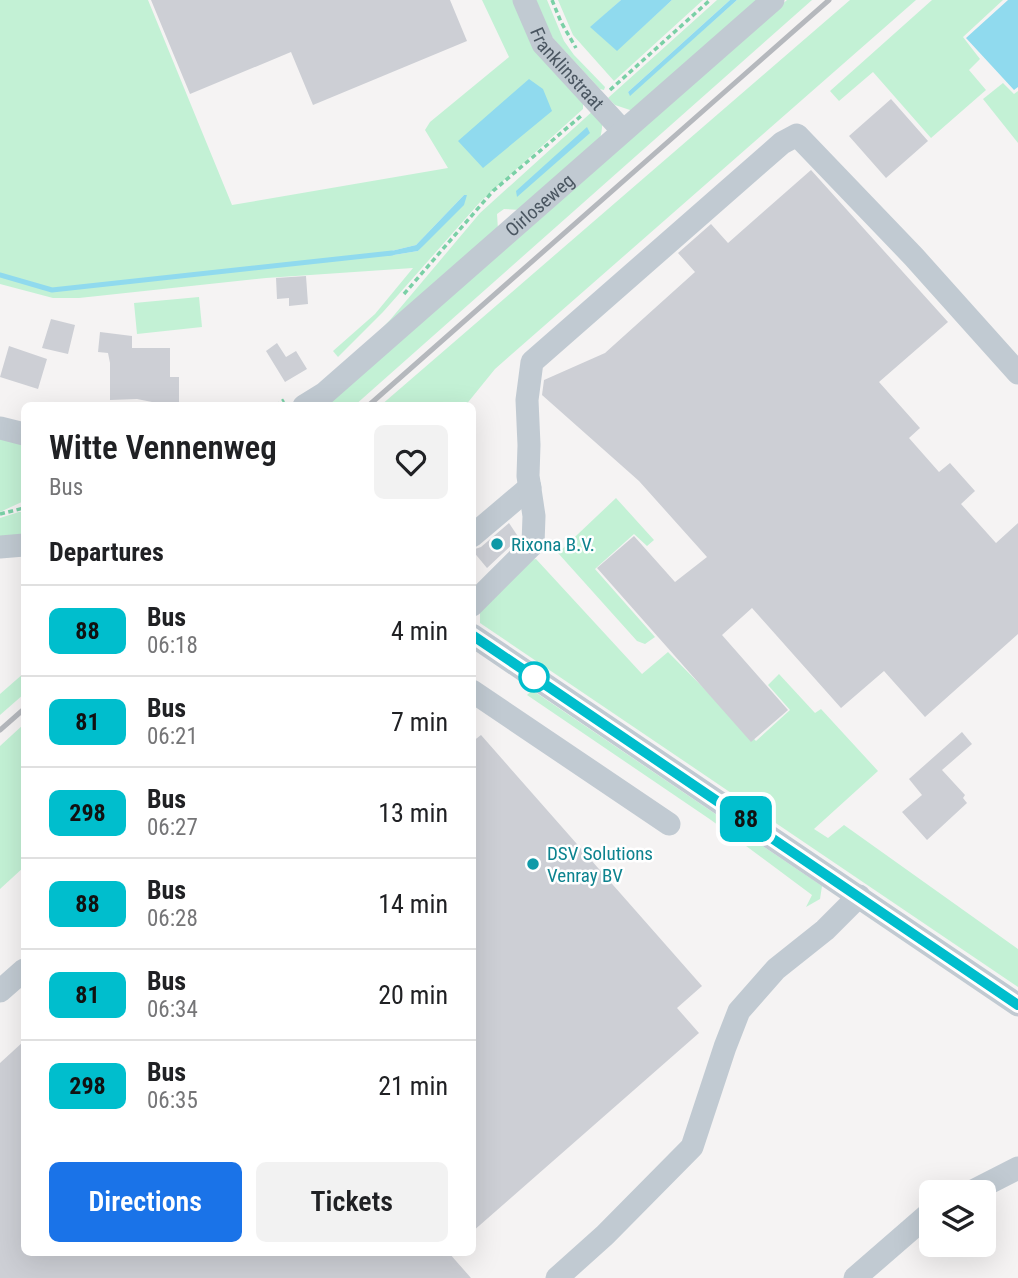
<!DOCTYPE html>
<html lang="en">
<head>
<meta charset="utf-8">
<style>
	body { margin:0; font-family:"Roboto Condensed",sans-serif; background:#f2f2f2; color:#202124; height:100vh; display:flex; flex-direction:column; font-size:26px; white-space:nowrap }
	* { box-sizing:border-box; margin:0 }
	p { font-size:23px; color:#757577 }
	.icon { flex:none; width:38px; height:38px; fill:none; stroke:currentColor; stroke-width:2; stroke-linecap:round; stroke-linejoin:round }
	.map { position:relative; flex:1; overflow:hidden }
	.side { position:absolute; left:21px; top:402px; width:455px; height:854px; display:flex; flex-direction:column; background:#fff; border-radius:10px; box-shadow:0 7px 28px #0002 }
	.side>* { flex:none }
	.badge { padding:0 14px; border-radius:10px; font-size:24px; line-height:46px }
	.controls { position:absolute; left:919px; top:1180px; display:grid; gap:14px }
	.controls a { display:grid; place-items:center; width:77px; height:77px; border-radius:10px; background:#fff; box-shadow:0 7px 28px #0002; font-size:35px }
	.map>.badge { position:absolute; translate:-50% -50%; box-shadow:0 0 0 4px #fff }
	h2 { padding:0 28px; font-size:26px; line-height:63px }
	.round { display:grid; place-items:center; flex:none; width:74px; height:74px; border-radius:10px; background:#f2f2f2 }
	.summary { display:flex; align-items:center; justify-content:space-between; height:119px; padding:0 28px }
	h1 { font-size:33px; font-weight:600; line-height:52px }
	.cta { display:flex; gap:14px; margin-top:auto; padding:14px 28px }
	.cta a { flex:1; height:80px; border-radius:10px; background:#1a73e8; color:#fff; font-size:28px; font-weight:600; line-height:80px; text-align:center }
	.cta a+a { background:#f2f2f2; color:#202124 }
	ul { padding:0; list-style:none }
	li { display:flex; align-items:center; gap:21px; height:91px; padding:0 28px; border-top:2px solid #e0e0e0 }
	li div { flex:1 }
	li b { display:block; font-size:26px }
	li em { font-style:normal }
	li .badge { min-width:77px; font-weight:700; text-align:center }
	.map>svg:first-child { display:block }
</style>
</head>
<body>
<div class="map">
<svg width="1018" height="1278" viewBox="0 0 1018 1278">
	<rect width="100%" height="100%" fill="#f5f3f3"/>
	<path fill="#c3f1d5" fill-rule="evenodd" d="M0,0H148L232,205L448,168L425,130L430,122L509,57L482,0H516L583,103V109L481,201L383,312L338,357L333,351L375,314L413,268L266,278L79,298H53L0,284ZM464,195H467L418,251L388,256L387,252L416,245Z
		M533,0H547L564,41L574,55L605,87L604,90L600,89L550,35Z
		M558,0H621L591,27L617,50L672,0H703L614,81L573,35Z
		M717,0H730L628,92L630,95L737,0H761L636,112L615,105L608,98Z
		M787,0H812L354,406H318Z
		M850,0H916L495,369L465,406H380Z
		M932,0H1003L963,37L980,59L969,70L986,90L931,138L873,72L839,101L830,91Z
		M1003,83L1014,94L1018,91V143L983,99Z
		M595,109C604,119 603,126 600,139L521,210L504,209L497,214L498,230L360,351L390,320L480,213Z
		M199,297L202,327L137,334L134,303Z
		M0,435L24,442V501L0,512Z
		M616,498L654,540L647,546L634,534L595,569L655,637L645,644L637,641L558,553Z
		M19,512H24V534L0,539V518Z
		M536,559L642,674L668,652L756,741L790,710L768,685L779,674L815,713L821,709L878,771L814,829L828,838L844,825L1018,949V987L480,623V606L526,561Z
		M24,673V694L0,715V694Z
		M532,690L822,886L820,899L806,907L812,895L711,820L527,695Z
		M24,724V867L0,889V746Z"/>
	<path fill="#90daee" d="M621,0H672L617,51L590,27Z
		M730,0H737L630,96L628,92Z
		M1008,0H1018V87L1014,90L966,38Z
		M529,79L543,89L552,111L483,168L458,141Z
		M587,127L590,133L517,197L516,191Z
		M464,195H467L464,205L418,251L388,256L387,252L416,245Z"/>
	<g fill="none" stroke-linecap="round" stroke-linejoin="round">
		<path stroke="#90daee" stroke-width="5" d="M0,275L52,290L392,253"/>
	</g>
	<path fill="#cdcfd5" d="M151,0H450L467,41L313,105L291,52L190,94Z
		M891,99L928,141L886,178L849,136Z
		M811,170L948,322L879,382L920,428L909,438L939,472L950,463L975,491L961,504L996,543L1018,523V634L925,717L884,671L841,708L752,608L722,635L788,710L751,742L597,568L634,536L675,582L707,557L639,481L542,395L544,380L605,353L695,272L678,253L711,224L728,243Z
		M306,276L308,304L289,306V298L277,299L276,278Z
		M51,319L75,325L68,354L42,348Z
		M100,332L132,336V348H170V377H179V406H152V402L137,399L110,400V363L108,353L98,352Z
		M277,343L286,357L296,351L307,369L285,382L266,351Z
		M9,346L47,359L38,389L0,377Z
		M509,523L519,538L487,568L472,550L481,547Z
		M962,732L972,744L942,770L965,795L963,798L967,803L927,840L902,812L922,795L909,779Z
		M481,735L702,986L677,1008L699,1033L472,1232V742Z
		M24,1041V1253H449L471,1278H0V1063Z"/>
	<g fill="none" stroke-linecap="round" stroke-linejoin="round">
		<path stroke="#7ad0a6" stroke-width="3.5" stroke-dasharray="5 3.5" stroke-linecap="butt" d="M552,0L561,22L576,48
			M610,90L710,0
			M404,294L493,191L581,116
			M275,406L284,400
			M0,514L24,508"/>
		<g stroke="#c1cad2" stroke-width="23">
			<path id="s1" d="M524,0L543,44L623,131"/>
			<path id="s2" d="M304,406L325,393L773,0"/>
			<path d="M0,428L24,434"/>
			<path d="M472,536L530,487"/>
			<path d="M0,547L24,545"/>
			<path d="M472,605L533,544L534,516L528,476L529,445L527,400L532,362L782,143L797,135L914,257L1018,373"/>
			<path d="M472,635L1018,1005"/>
			<path d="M472,691L669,824"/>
			<path d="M0,991L24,970"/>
			<path d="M971,1192L1018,1168"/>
			<path d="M557,1278L605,1235L692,1147L725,1047L739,1011L776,969L825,930L859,896"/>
			<path d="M855,1278L931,1212"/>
		</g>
		<path stroke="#b5b8bd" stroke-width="5" d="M368,406L829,0
			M0,730L24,709"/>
	</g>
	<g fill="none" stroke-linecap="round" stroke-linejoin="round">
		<g stroke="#fff" stroke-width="16">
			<path id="line" d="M472,635L1018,1005"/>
		</g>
		<use href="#line" stroke="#00becd" stroke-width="10"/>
	</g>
	<g fill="#0f9aa8" stroke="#fff" stroke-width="2.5">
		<circle cx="497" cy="544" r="7"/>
		<circle cx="533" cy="864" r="7"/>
	</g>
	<circle fill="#fff" stroke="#00becd" stroke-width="3.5" cx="534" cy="677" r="14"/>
	<g text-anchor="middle" stroke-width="5" stroke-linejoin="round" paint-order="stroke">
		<g font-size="19" fill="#4a5661" stroke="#fff">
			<text dy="7" stroke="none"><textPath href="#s1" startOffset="82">Franklinstraat</textPath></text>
			<text dy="7" stroke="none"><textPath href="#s2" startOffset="310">Oirloseweg</textPath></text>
		</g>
		<g font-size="19" fill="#0d838f" stroke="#fff" text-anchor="start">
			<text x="511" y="551">Rixona B.V.</text>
			<text x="547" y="860">DSV Solutions<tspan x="547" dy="22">Venray BV</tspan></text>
		</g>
	</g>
</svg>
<div class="controls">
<a><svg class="icon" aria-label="layers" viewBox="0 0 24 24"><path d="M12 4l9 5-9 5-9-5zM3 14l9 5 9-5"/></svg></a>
</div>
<b class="badge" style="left:746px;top:819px;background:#00becd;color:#111">88</b>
<section class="side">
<div class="summary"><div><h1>Witte Vennenweg</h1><p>Bus</p></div><a class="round"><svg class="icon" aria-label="heart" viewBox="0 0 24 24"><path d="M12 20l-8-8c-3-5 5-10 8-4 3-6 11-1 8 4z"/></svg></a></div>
<h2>Departures</h2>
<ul>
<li><span class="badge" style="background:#00becd;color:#111">88</span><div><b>Bus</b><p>06:18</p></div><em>4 min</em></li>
<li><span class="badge" style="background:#00becd;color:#111">81</span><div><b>Bus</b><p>06:21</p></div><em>7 min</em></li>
<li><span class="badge" style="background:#00becd;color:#111">298</span><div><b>Bus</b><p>06:27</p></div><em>13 min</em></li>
<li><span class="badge" style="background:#00becd;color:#111">88</span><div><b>Bus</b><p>06:28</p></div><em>14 min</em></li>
<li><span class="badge" style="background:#00becd;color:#111">81</span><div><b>Bus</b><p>06:34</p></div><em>20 min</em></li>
<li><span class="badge" style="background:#00becd;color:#111">298</span><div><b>Bus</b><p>06:35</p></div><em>21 min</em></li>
</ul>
<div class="cta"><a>Directions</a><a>Tickets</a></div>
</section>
</div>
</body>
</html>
